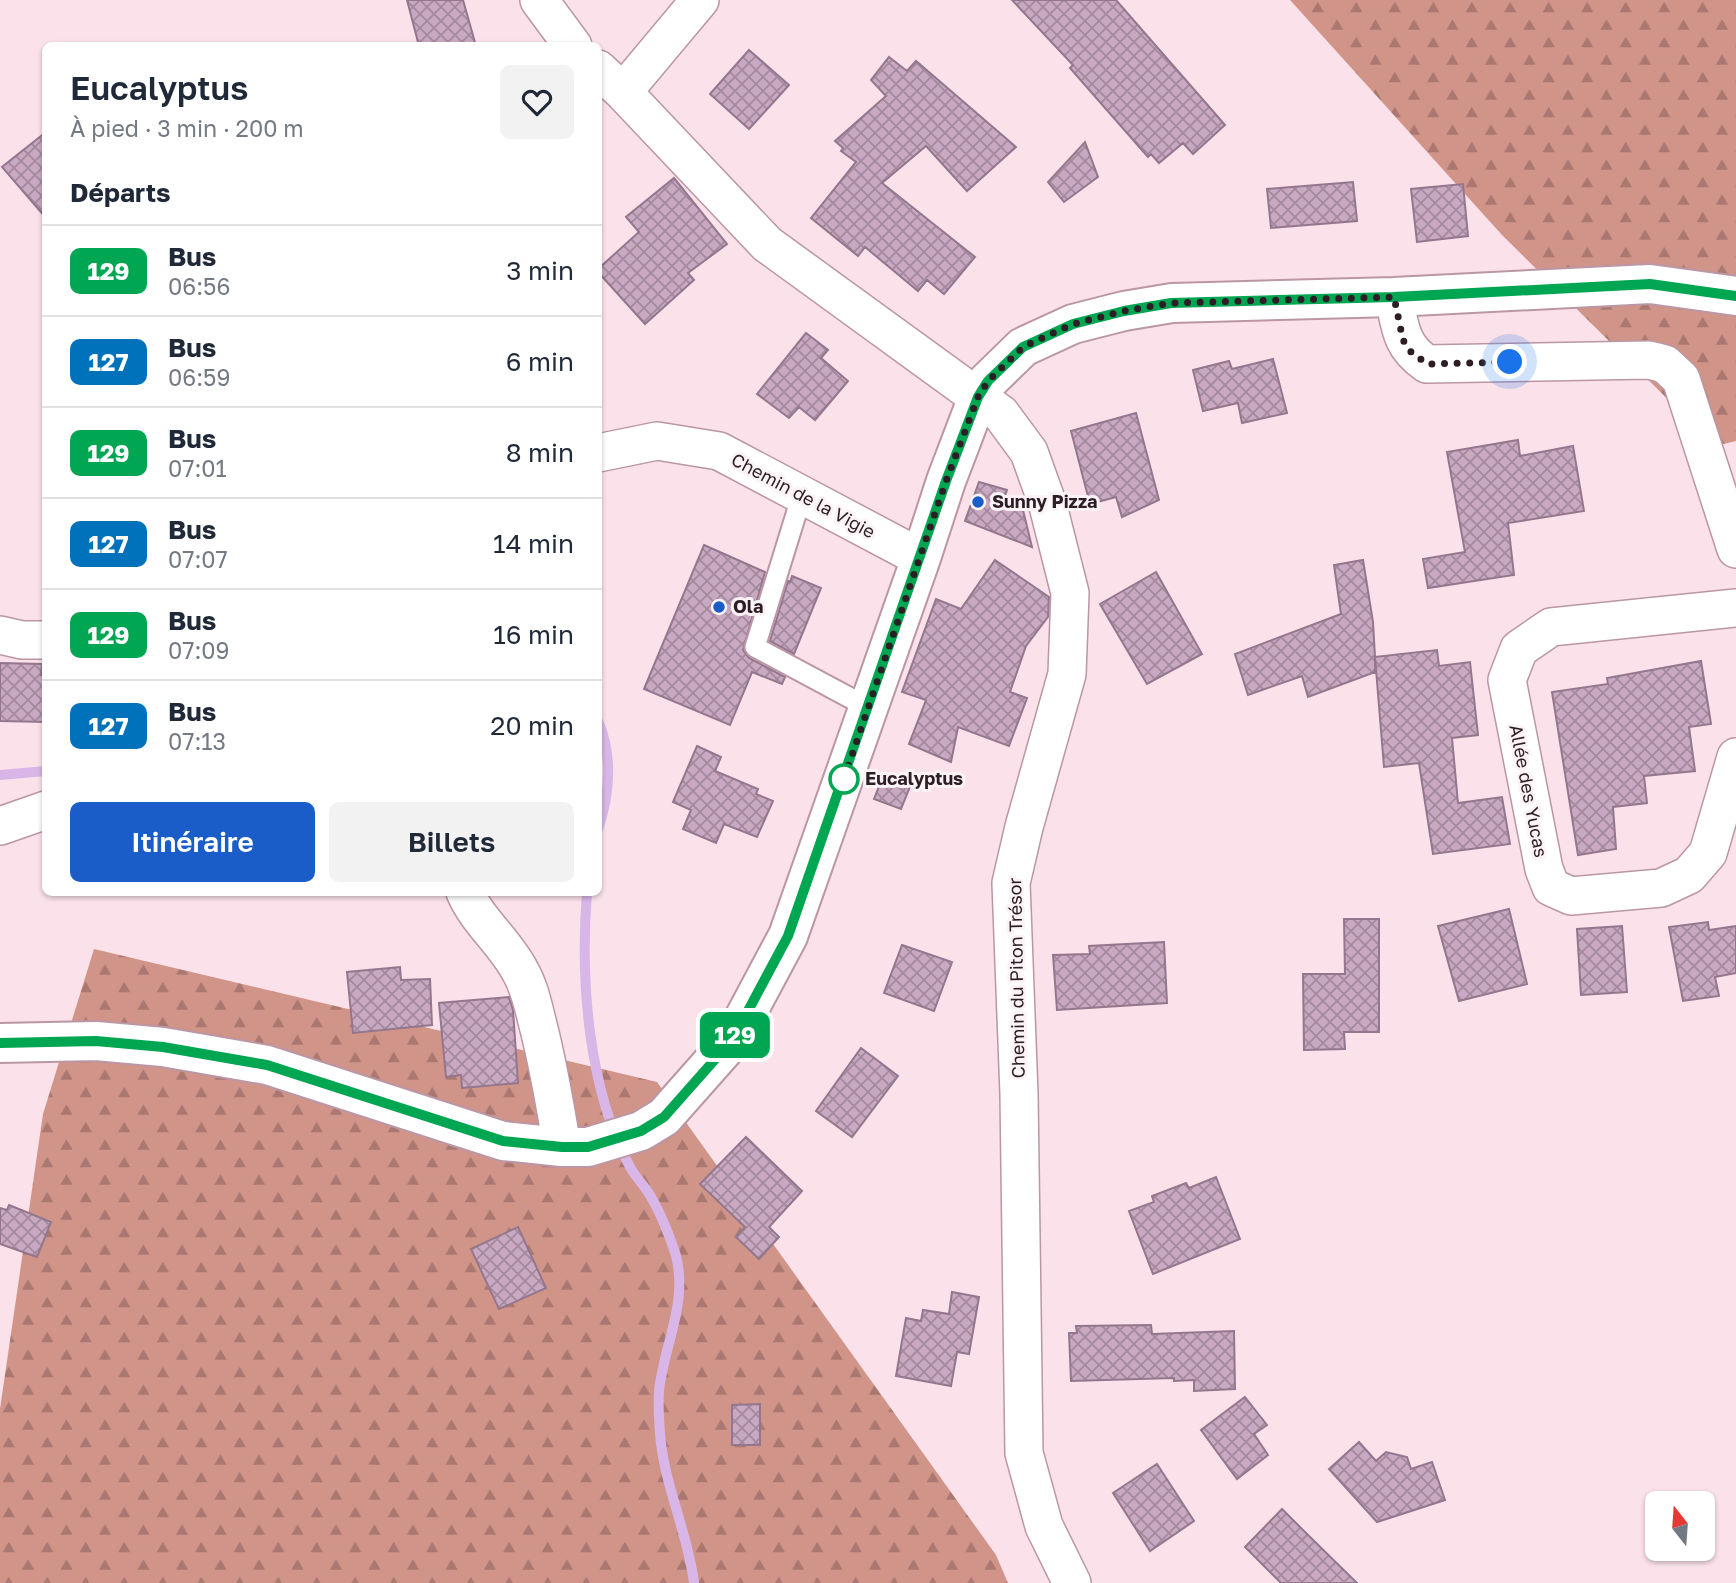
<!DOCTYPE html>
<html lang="fr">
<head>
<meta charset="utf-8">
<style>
	body { margin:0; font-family:"Golos Text",sans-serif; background:#f2f2f3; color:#1f2937; height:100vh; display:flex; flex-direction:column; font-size:26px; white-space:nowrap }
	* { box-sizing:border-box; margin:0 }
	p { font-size:23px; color:#747a83 }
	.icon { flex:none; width:38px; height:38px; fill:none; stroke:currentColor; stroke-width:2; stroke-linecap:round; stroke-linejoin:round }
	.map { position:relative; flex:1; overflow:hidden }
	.details { position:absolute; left:42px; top:42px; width:560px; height:854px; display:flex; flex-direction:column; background:#fff; border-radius:10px; box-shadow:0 2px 5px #0004 }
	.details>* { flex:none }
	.badge { padding:0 14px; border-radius:10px; font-size:24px; line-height:46px }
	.needle { width:46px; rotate:343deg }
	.controls { position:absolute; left:1645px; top:1491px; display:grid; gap:14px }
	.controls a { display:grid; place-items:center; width:70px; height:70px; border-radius:10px; background:#fff; box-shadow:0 2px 5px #0004; font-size:35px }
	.you { position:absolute; width:35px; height:35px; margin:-18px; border:5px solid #fff; border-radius:50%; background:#1a73e8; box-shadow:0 0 0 10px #1a73e833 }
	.map>.badge { position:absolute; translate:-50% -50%; box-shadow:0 0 0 4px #fff }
	h2 { padding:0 28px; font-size:26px; line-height:63px }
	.round { display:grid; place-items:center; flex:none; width:74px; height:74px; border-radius:10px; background:#f2f2f3 }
	.summary { display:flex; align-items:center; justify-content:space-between; height:119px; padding:0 28px }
	h1 { font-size:33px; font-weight:600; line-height:52px }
	.action { display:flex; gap:14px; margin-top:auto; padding:14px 28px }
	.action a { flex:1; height:80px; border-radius:10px; background:#1a5dc8; color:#fff; font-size:28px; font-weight:600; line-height:80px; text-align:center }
	.action a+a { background:#f2f2f3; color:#1f2937 }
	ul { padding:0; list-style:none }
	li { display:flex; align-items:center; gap:21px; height:91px; padding:0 28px; border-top:2px solid #e0e1e3 }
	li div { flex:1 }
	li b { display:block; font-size:26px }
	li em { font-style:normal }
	li .badge { min-width:77px; font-weight:700; text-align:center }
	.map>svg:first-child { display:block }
</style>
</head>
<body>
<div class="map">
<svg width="1736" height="1583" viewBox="0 0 1736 1583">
	<defs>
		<pattern id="forest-firs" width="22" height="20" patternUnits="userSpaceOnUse" patternTransform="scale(1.75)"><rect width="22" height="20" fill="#d19489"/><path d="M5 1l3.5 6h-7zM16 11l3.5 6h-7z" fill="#aa7870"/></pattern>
		<pattern id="building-cross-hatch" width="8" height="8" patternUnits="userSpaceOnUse" patternTransform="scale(1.75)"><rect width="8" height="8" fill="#c9a9c1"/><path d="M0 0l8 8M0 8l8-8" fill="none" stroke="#a3899d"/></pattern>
	</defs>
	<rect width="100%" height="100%" fill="#fae1ea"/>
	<path fill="url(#forest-firs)" d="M1290,0H1736V441L1715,446L1502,235Z
		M94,949L657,1082L996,1555L1008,1583H0V1409L43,1114Z"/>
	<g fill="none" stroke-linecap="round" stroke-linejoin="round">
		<path stroke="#d8b6e7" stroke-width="10" d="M598,721C613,755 610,795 598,829
			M0,775L46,771
			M587,892C580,979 588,1089 630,1167C636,1178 645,1186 651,1197C660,1212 671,1239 676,1256C688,1303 664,1345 659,1391C658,1405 659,1420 660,1434C664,1485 688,1533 694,1583"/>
	</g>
	<path fill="url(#building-cross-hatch)" stroke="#94768d" stroke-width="2" d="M407,0H463L476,46H419Z
		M1012,0H1116L1225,125L1193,154L1183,143L1159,163L1151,154L1148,157L1070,68L1073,65Z
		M749,50L789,85L749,129L710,94Z
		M889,57L907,71L916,61L1016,147L967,191L926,146L882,183L975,257L944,294L927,280L918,291L865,247L858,256L811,218L856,162L841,151L843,148L835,141L886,96L871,80Z
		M46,132V218L2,167Z
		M1085,142L1098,177L1064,202L1048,182Z
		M674,178L727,244L688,273L694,280L645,324L598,272V269L639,232L626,217Z
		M1353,182L1357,221L1271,228L1267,189Z
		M1463,184L1468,236L1417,242L1411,189Z
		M806,333L828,350L821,358L848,381L815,420L799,407L789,418L757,394Z
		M1273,359L1287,413L1242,423L1238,403L1203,411L1193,370L1229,361L1232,369Z
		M1136,413L1159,500L1122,517L1116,497L1090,504L1071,431Z
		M1518,440L1520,456L1573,446L1584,511L1508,523L1514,575L1428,588L1423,559L1465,552L1447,452Z
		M979,482L1007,490L1002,504L1023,510L1032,547L965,521Z
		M704,545L765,572L743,650L749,658L785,677L782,684L752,672L730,725L644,689Z
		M995,560L1049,597L1048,617L1026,646L1010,692L1027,698L1009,746L958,727L951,762L909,744L926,700L902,692L936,599L961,609Z
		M1363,560L1373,622L1375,657L1437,650L1439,666L1470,662L1478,735L1452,738L1458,803L1502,797L1510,844L1433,854L1419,763L1384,767L1375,657V672L1308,697L1302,676L1248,695L1235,654L1341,614L1334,565Z
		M1156,572L1202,654L1147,684L1100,604Z
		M792,576L821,588L794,654L770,641L788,581L790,582Z
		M1701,661L1711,724L1689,727L1695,771L1644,776L1647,803L1613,807L1616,849L1578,855L1552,692L1608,684L1607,678Z
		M0,663L42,664L41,675H46V722L0,721Z
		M697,746L721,757L715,771L758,789L756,794L773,801L757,837L724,824L716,843L683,829L691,810L673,802Z
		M884,774L911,784L901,809L874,799Z
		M1509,909L1527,984L1459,1001L1438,926Z
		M1344,919H1379V1032H1344L1345,1049L1304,1050L1303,974H1345Z
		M1708,922L1709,930L1736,926V973L1715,977L1719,996L1683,1001L1669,927Z
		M1622,926L1627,992L1581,995L1577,929Z
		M1164,942L1167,1003L1057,1010L1053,955L1090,954L1089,946Z
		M902,945L952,962L934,1011L884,993Z
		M400,967L401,980L430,979L432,1025L353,1033L347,972Z
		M509,997L513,1010L518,1083L462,1088L461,1075L446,1077L439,1003Z
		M861,1048L898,1076L852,1137L816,1111Z
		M746,1137L802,1191L769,1227L779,1237L759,1259L736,1237L745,1227L700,1184Z
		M1216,1177L1240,1239L1153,1274L1129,1211L1154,1202L1152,1196L1186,1183L1189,1188Z
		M9,1205L51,1222L37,1257L0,1244V1208L7,1210Z
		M518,1227L546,1288L499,1309L471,1249Z
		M952,1292L979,1297L969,1354L957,1352L951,1386L896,1376L906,1318L921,1321L923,1310L949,1314Z
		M1151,1325L1152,1334L1234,1331L1235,1389L1194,1391V1380L1174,1381V1378L1071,1381L1069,1333H1077L1076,1326Z
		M1245,1397L1267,1425L1254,1434L1268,1455L1237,1479L1201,1430Z
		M760,1404V1445H732V1405Z
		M1359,1442L1376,1461L1386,1452L1407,1457L1411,1469L1432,1462L1445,1500L1377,1522L1329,1469Z
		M1157,1464L1194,1521L1150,1551L1113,1493Z
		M1282,1509L1308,1535L1357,1583H1281L1245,1547Z"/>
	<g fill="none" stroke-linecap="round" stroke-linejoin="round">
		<g stroke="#bb96a5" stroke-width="23">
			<path id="service" d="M802,495L755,647L869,708"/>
		</g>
		<g stroke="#bb96a5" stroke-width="40">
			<path id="minor" d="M539,0L573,46
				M598,69L623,92L767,244L1001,414L1029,452L1047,502L1070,593L1067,674L1024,827L1011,883L1019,1094L1024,1453L1044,1526L1072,1583
				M623,92L700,0
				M1394,297C1400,326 1400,346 1427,364L1649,360L1665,364L1681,379L1736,549
				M598,453L657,441L719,451L921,558
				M1736,608L1551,627L1519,649L1507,680L1544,869L1551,887L1571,896L1661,888L1689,875L1708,853L1736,757
				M0,635L22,640H46
				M0,826L46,810
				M465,892C478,922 505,942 520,971C529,986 533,1005 537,1021C548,1063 555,1104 562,1147"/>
		</g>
		<g stroke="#bb96a5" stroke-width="42">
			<path id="secondary" d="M0,1043L96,1041L163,1047L267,1065L503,1141L562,1147H588L641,1131L664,1117L733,1039L788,936L921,558L946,481L978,397L988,381L1023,347L1073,324L1124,311L1172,303L1394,297L1650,284L1736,296"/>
		</g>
		<use href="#service" stroke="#fff" stroke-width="19"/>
		<use href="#minor" stroke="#fff" stroke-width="37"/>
		<use href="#secondary" stroke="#fff" stroke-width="38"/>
	</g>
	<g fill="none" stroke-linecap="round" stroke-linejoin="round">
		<g stroke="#fff" stroke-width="16">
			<path id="line" d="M0,1043L96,1041L163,1047L267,1065L503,1141L562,1147H588L641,1131L664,1117L733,1039L788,936L946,481L978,397L988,381L1023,347L1073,324L1124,311L1171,303L1394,297L1650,284L1736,296"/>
		</g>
		<use href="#line" stroke="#00a651" stroke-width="10"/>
		<path stroke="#2c1e24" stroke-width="7" stroke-dasharray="0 12.6" d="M844,779L842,784L946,481L978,397L988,381L1023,347L1073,324L1124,311L1171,303L1394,297L1403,340L1410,351L1427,364L1510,362"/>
	</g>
	<g fill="#1a5dc8" stroke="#fcf3f7" stroke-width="2.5">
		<circle cx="978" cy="502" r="7"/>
		<circle cx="719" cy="607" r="7"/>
	</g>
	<circle fill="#fff" stroke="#00a651" stroke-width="3.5" cx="844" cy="779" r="14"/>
	<g text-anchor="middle" stroke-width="6" stroke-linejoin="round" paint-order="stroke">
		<g font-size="18" fill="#2c1e24" stroke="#fcf3f7">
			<text transform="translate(803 496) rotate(28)" y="6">Chemin de la Vigie</text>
			<text transform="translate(1528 791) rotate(79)" y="6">Allée des Yucas</text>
			<text transform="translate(1017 978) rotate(-91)" y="6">Chemin du Piton Trésor</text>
		</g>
		<g font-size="18" font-weight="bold" fill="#2c1e24" stroke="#fcf3f7" text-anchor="start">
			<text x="992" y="508">Sunny Pizza</text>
			<text x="733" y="613">Ola</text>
		</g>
		<g font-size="18" font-weight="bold" fill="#2c1e24" stroke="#fcf3f7" text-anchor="start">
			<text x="865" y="785">Eucalyptus</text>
		</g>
	</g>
</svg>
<div class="controls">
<a><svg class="needle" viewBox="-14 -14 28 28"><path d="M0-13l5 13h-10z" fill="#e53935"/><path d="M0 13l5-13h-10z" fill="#747a83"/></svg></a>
</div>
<div class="you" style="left:1510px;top:362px"></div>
<b class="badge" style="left:735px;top:1035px;background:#00a651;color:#fff">129</b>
<section class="details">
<div class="summary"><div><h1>Eucalyptus</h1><p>À pied · 3 min · 200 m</p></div><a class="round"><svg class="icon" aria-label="heart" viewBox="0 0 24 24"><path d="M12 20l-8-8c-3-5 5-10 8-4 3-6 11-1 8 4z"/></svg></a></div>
<h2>Départs</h2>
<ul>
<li><span class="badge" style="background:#00a651;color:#fff">129</span><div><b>Bus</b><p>06:56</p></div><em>3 min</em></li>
<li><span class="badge" style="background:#0072bc;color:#fff">127</span><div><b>Bus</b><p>06:59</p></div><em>6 min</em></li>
<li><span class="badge" style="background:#00a651;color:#fff">129</span><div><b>Bus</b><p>07:01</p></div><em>8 min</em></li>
<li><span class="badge" style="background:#0072bc;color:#fff">127</span><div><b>Bus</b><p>07:07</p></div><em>14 min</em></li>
<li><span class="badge" style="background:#00a651;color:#fff">129</span><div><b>Bus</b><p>07:09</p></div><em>16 min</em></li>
<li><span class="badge" style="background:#0072bc;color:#fff">127</span><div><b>Bus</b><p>07:13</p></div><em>20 min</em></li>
</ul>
<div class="action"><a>Itinéraire</a><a>Billets</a></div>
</section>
</div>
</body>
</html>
